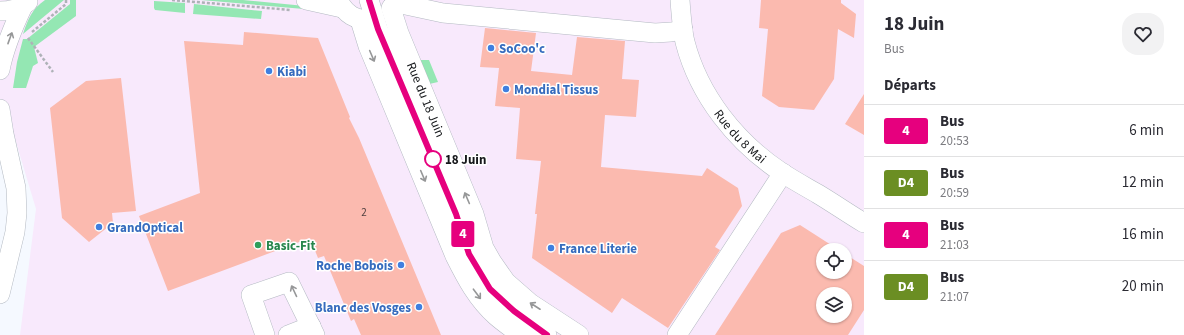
<!DOCTYPE html>
<html lang="fr">
<head>
<meta charset="utf-8">
<style>
	body { margin:0; font-family:"Source Sans 3",sans-serif; background:#f2f2f3; color:#2b2b33; height:100vh; display:flex; flex-direction:column; font-size:15px; white-space:nowrap }
	* { box-sizing:border-box; margin:0 }
	p { font-size:13px; color:#7c7c81 }
	.icon { flex:none; width:22px; height:22px; fill:none; stroke:currentColor; stroke-width:2; stroke-linecap:round; stroke-linejoin:round }
	.map { position:relative; flex:1; overflow:hidden }
	.sheet { display:flex; flex-direction:column; background:#fff; width:320px }
	.sheet>* { flex:none }
	.badge { padding:0 8px; border-radius:3px; font-size:14px; line-height:26px }
	.buttons { position:absolute; left:816px; top:243px; display:grid; gap:8px }
	.buttons a { display:grid; place-items:center; width:36px; height:36px; border-radius:50%; background:#fff; box-shadow:0 1px 3px #0004; font-size:20px }
	.map>.badge { position:absolute; translate:-50% -50%; box-shadow:0 0 0 2px #fff }
	h2 { padding:0 20px; font-size:15px; line-height:36px }
	.round { display:grid; place-items:center; flex:none; width:42px; height:42px; border-radius:16px; background:#f2f2f3 }
	.overview { display:flex; align-items:center; justify-content:space-between; height:68px; padding:0 20px }
	h1 { font-size:19px; font-weight:700; line-height:30px }
	ul { padding:0; list-style:none }
	li { display:flex; align-items:center; gap:12px; height:52px; padding:0 20px; border-top:1px solid #e1e1e2 }
	li div { flex:1 }
	li b { display:block; font-size:15px }
	li em { font-style:normal }
	li .badge { min-width:44px; font-weight:700; text-align:center }
	main { display:flex; flex:1; min-height:0 }
	.map>svg:first-child { display:block }
</style>
</head>
<body>
<main>
<div class="map">
<svg width="864" height="335" viewBox="0 0 864 335">
	<rect width="100%" height="100%" fill="#f5f9ff"/>
	<path fill="#f8e9fc" fill-rule="evenodd" d="M0,0H864V335H20L36,209L10,122H0ZM823,250H845V272H823ZM823,294H845V316H823Z"/>
	<path fill="#94e7b3" d="M45,0H64L23,34C28,19 32,9 45,0Z
		M70,0H76V16L34,47L38,63L33,66L26,88H13L17,62L23,39H27L70,4Z
		M201,0H243L305,6L304,9Z
		M154,1L185,3V13L155,10L154,8Z
		M194,4L262,11L261,19L193,14Z
		M418,60H429L438,82L425,85Z"/>
	<path fill="#fbbaaf" fill-rule="evenodd" d="M761,0H841V3L856,14L854,38L838,29L834,79L814,110L779,107L762,96L768,29L759,28Z
		M485,28L536,33L531,71L572,75L577,37L625,41L622,79L639,80L636,117L605,115L601,167L702,176L707,168L738,188L742,206L715,247L720,250L668,328L622,298L612,313L532,258L537,214H535L541,161L516,159L520,108L495,106L499,68L480,67Z
		M244,32L318,38L350,117L349,118L359,138L441,335H361L354,319L351,321L324,256L318,258L310,238L168,291L139,216L200,193L184,41L243,45Z
		M121,78L136,211L112,213L113,223L89,242L62,218L50,108L86,81Z
		M864,94V135L845,124Z
		M800,225L839,250H823V272H845V254L864,266V310L848,335H715L781,233ZM823,294H845V316H823Z"/>
	<g fill="none" stroke-linecap="round" stroke-linejoin="round">
		<g stroke="#b3b9c2" stroke-width="20">
			<g id="minor">
				<path d="M306,0L342,8"/>
				<path d="M338,0C346,15 355,20 371,20"/>
				<path d="M369,0L378,29L456,214L469,254L490,289L507,306L528,323L547,335"/>
				<path id="s1" d="M680,0C681,14 682,29 685,42C699,96 736,142 781,172C793,180 806,187 818,194C833,203 849,214 864,223"/>
				<path d="M393,6L401,4L443,13L655,33L671,32L683,30"/>
				<path id="s2" d="M391,8L399,33L474,214L484,248L492,262L506,282L530,303L579,335"/>
				<path d="M0,11C11,11 20,9 28,2"/>
				<path d="M360,20L368,46L455,256C466,278 477,299 496,316C504,323 513,329 521,335"/>
				<path d="M0,70C4,49 14,25 23,6"/>
				<path d="M0,109L4,134L16,188L17,213L15,232L0,294"/>
				<path d="M265,335L251,295L289,282L315,335"/>
				<path d="M288,335L311,326"/>
				<path d="M677,335L783,173"/>
			</g>
		</g>
		<path stroke="#aeb2b7" stroke-width="2.5" stroke-dasharray="3 2" stroke-linecap="butt" d="M172,0L291,10
			M32,32L66,4V0
			M28,38L53,72"/>
		<use href="#minor" stroke="#fff" stroke-width="19"/>
	</g>
	<defs><path id="oneway-shaft" d="M-6 0H5M1.5-3L5.5 0L1.5 3" fill="none" stroke-width="1.6" stroke-linecap="round" stroke-linejoin="round"/></defs>
	<g stroke="#969798">
		<use href="#oneway-shaft" transform="translate(10 38) rotate(-70)"/>
		<use href="#oneway-shaft" transform="translate(372 56) rotate(67)"/>
		<use href="#oneway-shaft" transform="translate(423 176) rotate(67)"/>
		<use href="#oneway-shaft" transform="translate(467 198) rotate(-113)"/>
		<use href="#oneway-shaft" transform="translate(294 291) rotate(-115)"/>
		<use href="#oneway-shaft" transform="translate(477 294) rotate(53)"/>
		<use href="#oneway-shaft" transform="translate(535 306) rotate(-147)"/>
	</g>
	<g fill="none" stroke-linecap="round" stroke-linejoin="round">
		<g stroke="#fff" stroke-width="9">
			<path id="line" d="M369,0L378,29L456,214L469,254L490,289L514,311L547,335"/>
		</g>
		<use href="#line" stroke="#e6007e" stroke-width="6"/>
	</g>
	<g fill="#3f7fe0" stroke="#fff" stroke-width="1.5">
		<circle cx="491" cy="48" r="4"/>
		<circle cx="269" cy="71" r="4"/>
		<circle cx="506" cy="89" r="4"/>
		<circle cx="99" cy="227" r="4"/>
		<circle cx="551" cy="248" r="4"/>
		<circle cx="401" cy="265" r="4"/>
		<circle cx="419" cy="307" r="4"/>
	</g>
	<circle fill="#fff" stroke="#e6007e" stroke-width="2" cx="433" cy="159" r="8"/>
	<circle fill="#2e9e5b" stroke="#fff" stroke-width="1.5" cx="258" cy="245" r="4"/>
	<g text-anchor="middle" stroke-width="3" stroke-linejoin="round" paint-order="stroke">
		<g font-size="11" fill="#4f4040">
			<text x="364" y="216">2</text>
		</g>
		<g font-size="13" font-weight="bold" fill="#366cbe" stroke="#fff" text-anchor="start">
			<text x="499" y="53">SoCoo'c</text>
			<text x="277" y="76">Kiabi</text>
			<text x="514" y="94">Mondial Tissus</text>
			<text x="107" y="232">GrandOptical</text>
			<text x="559" y="253">France Literie</text>
			<text x="393" y="270" text-anchor="end">Roche Bobois</text>
			<text x="411" y="312" text-anchor="end">Blanc des Vosges</text>
		</g>
		<g font-size="13" fill="#16181b" stroke="#fff">
			<text dy="5" stroke="none"><textPath href="#s2" startOffset="98">Rue du 18 Juin</textPath></text>
			<text dy="5" stroke="none"><textPath href="#s1" startOffset="153">Rue du 8 Mai</textPath></text>
		</g>
		<g font-size="13" font-weight="bold" fill="#16181b" stroke="#fff" text-anchor="start">
			<text x="445" y="164">18 Juin</text>
		</g>
		<g font-size="13" font-weight="bold" fill="#27864d" stroke="#fff" text-anchor="start">
			<text x="266" y="250">Basic-Fit</text>
		</g>
	</g>
</svg>
<div class="buttons">
<a><svg class="icon" aria-label="locate" viewBox="0 0 24 24"><circle cx="12" cy="12" r="6"/><path d="M12 2v4M12 18v4M2 12h4M18 12h4"/></svg></a>
<a><svg class="icon" aria-label="layers" viewBox="0 0 24 24"><path d="M12 4l9 5-9 5-9-5zM3 14l9 5 9-5"/></svg></a>
</div>
<b class="badge" style="left:463px;top:234px;background:#e6007e;color:#fff">4</b>
</div>
<section class="sheet">
<div class="overview"><div><h1>18 Juin</h1><p>Bus</p></div><a class="round"><svg class="icon" aria-label="heart" viewBox="0 0 24 24"><path d="M12 20l-8-8c-3-5 5-10 8-4 3-6 11-1 8 4z"/></svg></a></div>
<h2>Départs</h2>
<ul>
<li><span class="badge" style="background:#e6007e;color:#fff">4</span><div><b>Bus</b><p>20:53</p></div><em>6 min</em></li>
<li><span class="badge" style="background:#6b8e23;color:#fff">D4</span><div><b>Bus</b><p>20:59</p></div><em>12 min</em></li>
<li><span class="badge" style="background:#e6007e;color:#fff">4</span><div><b>Bus</b><p>21:03</p></div><em>16 min</em></li>
<li><span class="badge" style="background:#6b8e23;color:#fff">D4</span><div><b>Bus</b><p>21:07</p></div><em>20 min</em></li>
</ul>
</section>
</main>
</body>
</html>
